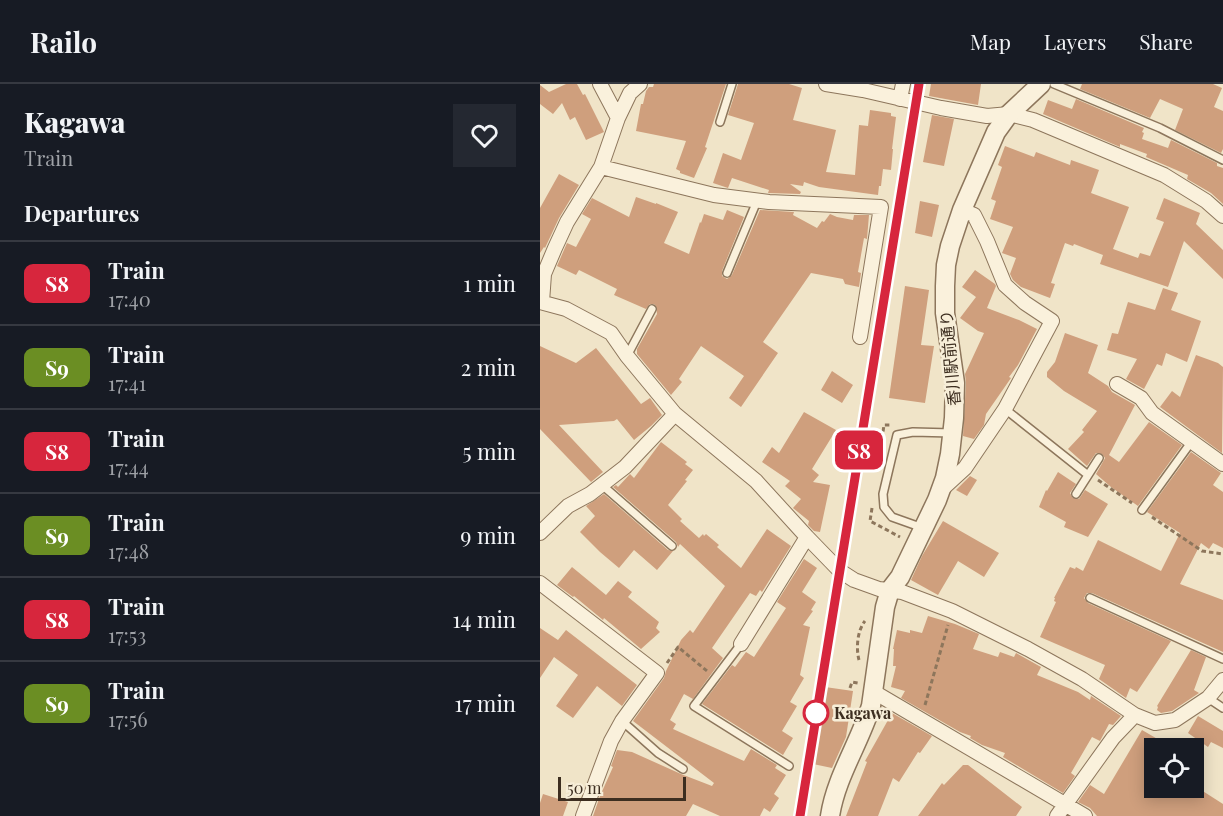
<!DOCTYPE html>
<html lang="en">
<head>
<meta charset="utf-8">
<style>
	body { margin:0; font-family:"Playfair Display","Noto Sans JP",serif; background:#242831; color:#f1f3f6; height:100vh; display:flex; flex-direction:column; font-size:22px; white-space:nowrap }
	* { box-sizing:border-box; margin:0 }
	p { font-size:20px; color:#9ea1a6 }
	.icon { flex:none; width:33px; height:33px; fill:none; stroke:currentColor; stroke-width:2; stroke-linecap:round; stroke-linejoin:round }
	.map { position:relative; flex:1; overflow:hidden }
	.sheet { display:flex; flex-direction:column; background:#171b24; width:540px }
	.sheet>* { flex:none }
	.badge { padding:0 12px; border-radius:9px; font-size:21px; line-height:39px }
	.tools { position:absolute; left:604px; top:654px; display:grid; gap:12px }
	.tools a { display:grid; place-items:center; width:60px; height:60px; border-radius:0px; background:#171b24; box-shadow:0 3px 15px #0003; font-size:30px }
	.scale { position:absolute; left:18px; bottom:15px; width:128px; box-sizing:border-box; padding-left:6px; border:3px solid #3d2e20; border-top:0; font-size:16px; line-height:21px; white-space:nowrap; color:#3d2e20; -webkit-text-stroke:4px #f7eed8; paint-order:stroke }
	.map>.badge { position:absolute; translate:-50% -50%; box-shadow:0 0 0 3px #fff }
	h2 { padding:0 24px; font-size:22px; line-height:54px }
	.round { display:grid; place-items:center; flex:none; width:63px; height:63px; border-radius:0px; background:#242831 }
	.overview { display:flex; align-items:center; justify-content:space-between; height:102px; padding:0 24px }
	h1 { font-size:28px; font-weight:800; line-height:45px }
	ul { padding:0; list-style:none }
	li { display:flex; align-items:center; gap:18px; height:84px; padding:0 24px; border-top:2px solid #363941 }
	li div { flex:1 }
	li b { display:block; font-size:22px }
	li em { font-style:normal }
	li .badge { min-width:66px; font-weight:700; text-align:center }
	header { display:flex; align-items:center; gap:36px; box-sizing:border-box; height:84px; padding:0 30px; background:#171b24; border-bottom:2px solid #363941 }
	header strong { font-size:28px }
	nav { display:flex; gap:33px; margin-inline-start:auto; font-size:21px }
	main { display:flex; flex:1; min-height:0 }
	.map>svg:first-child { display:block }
</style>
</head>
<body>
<header>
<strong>Railo</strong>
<nav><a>Map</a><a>Layers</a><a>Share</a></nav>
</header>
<main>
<section class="sheet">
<div class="overview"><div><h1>Kagawa</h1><p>Train</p></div><a class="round"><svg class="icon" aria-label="heart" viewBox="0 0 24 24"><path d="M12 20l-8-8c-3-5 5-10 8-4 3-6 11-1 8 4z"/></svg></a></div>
<h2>Departures</h2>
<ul>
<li><span class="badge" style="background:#d7263d;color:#fff">S8</span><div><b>Train</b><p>17:40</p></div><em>1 min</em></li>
<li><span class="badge" style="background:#6b8e23;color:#fff">S9</span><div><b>Train</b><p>17:41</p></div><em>2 min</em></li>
<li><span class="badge" style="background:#d7263d;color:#fff">S8</span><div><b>Train</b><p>17:44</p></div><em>5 min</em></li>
<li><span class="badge" style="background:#6b8e23;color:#fff">S9</span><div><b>Train</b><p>17:48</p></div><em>9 min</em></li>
<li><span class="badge" style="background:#d7263d;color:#fff">S8</span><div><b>Train</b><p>17:53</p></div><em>14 min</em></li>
<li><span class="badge" style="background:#6b8e23;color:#fff">S9</span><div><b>Train</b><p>17:56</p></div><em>17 min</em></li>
</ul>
</section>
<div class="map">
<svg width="683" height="732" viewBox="0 0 683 732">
	<rect width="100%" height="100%" fill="#f0e4c8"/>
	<path fill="#cf9f7d" d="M26,0H37L43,11L45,10L64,48L46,56L35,33L30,36L22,19L13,30L0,20V1L9,8Z
		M114,0H186L165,63L167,64L154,94L140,89V87L136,85L146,57L96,47L101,20H103L106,7L109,3H113Z
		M198,0H249L262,4L253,36L296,46L286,88L315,91L319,41L328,42L330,26L351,29V32L356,33L352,65H353L351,86L343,85L341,102H339L338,111L279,103L264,98L263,102L250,100L261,108L260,110L228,109L229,106L192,94L188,104L173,99L183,69L201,76L214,39L188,31Z
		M391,0H441L438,21L389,12Z
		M542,0H673L682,4L674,23L683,27V65L681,69L635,46L643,25L620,15L610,34L540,5Z
		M536,15L604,44L602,48L604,49L602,55L628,64L631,56L677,79V82L683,84V120L671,109L647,95L648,91L606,73L607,70L580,60V63L503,30L508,16L532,25Z
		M392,31L414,35L404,82L383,78Z
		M465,62L494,73L496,68L530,81L531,76L559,86L551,109L589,123L573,165L598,174L600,169L610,172L624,138L616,135L624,114L660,129L656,140L683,166V195L644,157L628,203L560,180L563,171L534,160L533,162L525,159L511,199L515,200L510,214L481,203L473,196L470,190L476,174L462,169L473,143L450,135L456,117L451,115L462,83L458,81Z
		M19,90L39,101L19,134L5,164L4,163L0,169V124Z
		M96,113L116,120V119L138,128L124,159L149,170L160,138L161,139L164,130L183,136L187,126L204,133L182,187V192L187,195L192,191L220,126L254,128L253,131L277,144L282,137L284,138L290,130L297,133L313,136L314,131H329L327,155L324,154L318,188L321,189L319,203L305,200L303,195L271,189L223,258L238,269L201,323L189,314L204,292L161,262L139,295L142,298L131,311L97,270V265L117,230L116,222L114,220H110L106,225L74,211L77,205L39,186L36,191L17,182L27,159L36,163L51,135L42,130L52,114L89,133Z
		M380,117L399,121L392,153L375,149Z
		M435,186L455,200L456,202L447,224L479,236L497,245L478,281L469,293L471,294L446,330L444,341L434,355L423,352L426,299L425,290L444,249L438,247L420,234L436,213L422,203Z
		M365,202L389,206L381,261L394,262L385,319L349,314Z
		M623,204L638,209L631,226L661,237L647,278L626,269L622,282L617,280L604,305L586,295L597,275L567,266L572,249L578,250L588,218L615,226Z
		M525,249L558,261L548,289L568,302L572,308L595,321L569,371L579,378L609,338L642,361L598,422L571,403L556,390L564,376L565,374L562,370L556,369L547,382L528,365L544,348L542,346L557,327L524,307L507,293V288L515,278Z
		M0,262L36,279L56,264L101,320L110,314L122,331L111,342L94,356L77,335L74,337L19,341L63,388L51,398L0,345Z
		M656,271L678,279L683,283L682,369L620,323L632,307L640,313Z
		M292,287L313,301L302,319L281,306Z
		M264,328L296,346L272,385L279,391L273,398L290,401L280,448L274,447L268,441L269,437L253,424L261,415L245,402L250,397L222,378L232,363L239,369Z
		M121,358L147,378L145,380L153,386L145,396L147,397L128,421L142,435L140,437L159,454L163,450L164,452L166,450L179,461L177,463L201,484L227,445L251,462L222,508L220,506L216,512L210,509L172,564L183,574L153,615L144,610L130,636L136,640L133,645L204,677L211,665L237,681L235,684L246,691L234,710L239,714L230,728L224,724L220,732H180L153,720L146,732H53L60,712L73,683L71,682L77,666L92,668L141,690L172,702L174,699L93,637L124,594L126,587L141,556L150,546L153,549L185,502L140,460L138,463L136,458L73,403L76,401L78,403L90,390L94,394Z
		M651,368L681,389L673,401L683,408V464L673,459L669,465L661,459L640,500L683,516V568L552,509H547L544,514L548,519L631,557L597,608L590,604L586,614L559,595L565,581L500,553L516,518L514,517L515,514H514L530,483L535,485L536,483L543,487L558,456L621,487L640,449L607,428Z
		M518,388L536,400L530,409L533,414L539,415L545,406L568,420L548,453L524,443L526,438L499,423L506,406L507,407Z
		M430,392L437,396L427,412L416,406Z
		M64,410L128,466L133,467L117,486L94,466L79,484L60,468L40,448L55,432L46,422Z
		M403,437L459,469L444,493L418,477L398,511L371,496L382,472Z
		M264,475L277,484L262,508L276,518L271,526L273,527L263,541L270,543L260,591L264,594L250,618L257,622L242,647L253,654L243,671L162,620L192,581L195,583L206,568L214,573L246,524L237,518Z
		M32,483L66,511L78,497L92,508L88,513L119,538L116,544L120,548L101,565L64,534L63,536L34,512L33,513L17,501Z
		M388,532L415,540L439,550L433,565L458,573L460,568L474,573L476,569L501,583L497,591L538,608L550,616L551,612L581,632L573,641L569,640L560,657L552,653L531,689L535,692L523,709L463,673L465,669L442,661L430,654L431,652L420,648L361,614L365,607L351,603L356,582H353L354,565H353L357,546L370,549V546L382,549Z
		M0,544L18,556L26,546L97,601L82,622L57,602L33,634L16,622L38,591L14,573L0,594Z
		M651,566L666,573L654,606L659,609L632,627L621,629L617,626L618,623L617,622Z
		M285,603L313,607L306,653L292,684L273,680Z
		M352,629L392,652L380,669L378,668L359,698L353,694L338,732H306L327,678L325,677Z
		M658,632L683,647V664L671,658L668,663L648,649Z
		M602,646L633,664H615V704H658L683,720V732H557L550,724L538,718L550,701L564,710Z
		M423,681H428L482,723L476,732H378L402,699L404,701Z
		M3,710L28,718L23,732H0V719Z"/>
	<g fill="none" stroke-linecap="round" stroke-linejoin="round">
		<g stroke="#8d765c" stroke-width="10">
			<path id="service" d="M514,0L620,44L683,76
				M180,38L192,0
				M187,189L217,117
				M87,272L112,225
				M465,325L548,391
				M62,401L132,462
				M536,410L559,374
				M602,426L652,357
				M383,444L352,433L344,423L343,410L357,351L373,348L412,349
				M550,514L683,575
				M201,560L154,622L249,682
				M668,614L683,624
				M82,637L118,669L143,685"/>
		</g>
		<g stroke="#8d765c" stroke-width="16">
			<path id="minor" d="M60,0L78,34
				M286,0L323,6L401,24L447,32L469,30L493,36L624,91L666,117L683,132
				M360,15L363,0
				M61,83L174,111L229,118L341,123L320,253
				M0,218L26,225L71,249L87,272L135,330L216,397L267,453L300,487L314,496L339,505L362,508L412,527L488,565L542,595L595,631L615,639L635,636L668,614L683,596
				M2,218L4,190L15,164L27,138L61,83L78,34L90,9L100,0
				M577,300L601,314L612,329L683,380
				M401,406L425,384L465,325L512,237L485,219L465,201L447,157L434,131L422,126
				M0,449L28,422L50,410L85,383L135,330
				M0,499L117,589L82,637L71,657L43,732
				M201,560L267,453
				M334,608L545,732
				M517,732L573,654L595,631"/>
		</g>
		<g stroke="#8d765c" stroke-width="21">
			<path id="tertiary" d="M290,732C296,693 319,660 331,622L345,523L350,506L360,493L397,416L405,394L410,370L414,334L415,299L405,229V202L406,181L410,162L422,126L456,48L469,30L501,0"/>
		</g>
		<path stroke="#8d765c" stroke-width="3" stroke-dasharray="4.5 3" stroke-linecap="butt" d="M342,355L344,341H351
			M558,396L592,419
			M332,424L330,437L360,453
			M612,433L662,467L683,470
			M319,576C316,565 317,547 325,537
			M127,579L138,563L167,587
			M310,604L312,598L318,599
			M385,621L408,541"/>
		<use href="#service" stroke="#faf1dc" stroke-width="7"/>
		<use href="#minor" stroke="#faf1dc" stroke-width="14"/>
		<use href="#tertiary" stroke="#faf1dc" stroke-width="18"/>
		<g stroke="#3d2e20" stroke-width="7">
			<path id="rail" d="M260,732L379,0"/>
		</g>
		<use href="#rail" stroke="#f7eed8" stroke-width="4.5" stroke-dasharray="14" stroke-linecap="butt"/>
	</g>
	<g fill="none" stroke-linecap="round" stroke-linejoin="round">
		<g stroke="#fff" stroke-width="14">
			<path id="line" d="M260,732L379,0"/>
		</g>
		<use href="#line" stroke="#d7263d" stroke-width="9"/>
	</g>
	<circle fill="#fff" stroke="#d7263d" stroke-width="3" cx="276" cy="629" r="12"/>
	<g text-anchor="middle" stroke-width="5" stroke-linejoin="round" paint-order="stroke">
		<g font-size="16" fill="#3d2e20" stroke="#f7eed8">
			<text transform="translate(410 274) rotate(-95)" y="6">香川駅前通り</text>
		</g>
		<g font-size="16" font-weight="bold" fill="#3d2e20" stroke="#f7eed8" text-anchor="start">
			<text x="294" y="635">Kagawa</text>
		</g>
	</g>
</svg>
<div class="tools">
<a><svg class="icon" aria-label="locate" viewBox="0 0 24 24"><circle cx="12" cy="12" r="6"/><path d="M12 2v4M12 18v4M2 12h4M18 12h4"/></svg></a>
</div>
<div class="scale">50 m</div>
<b class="badge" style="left:319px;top:366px;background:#d7263d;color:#fff">S8</b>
</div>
</main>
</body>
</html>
